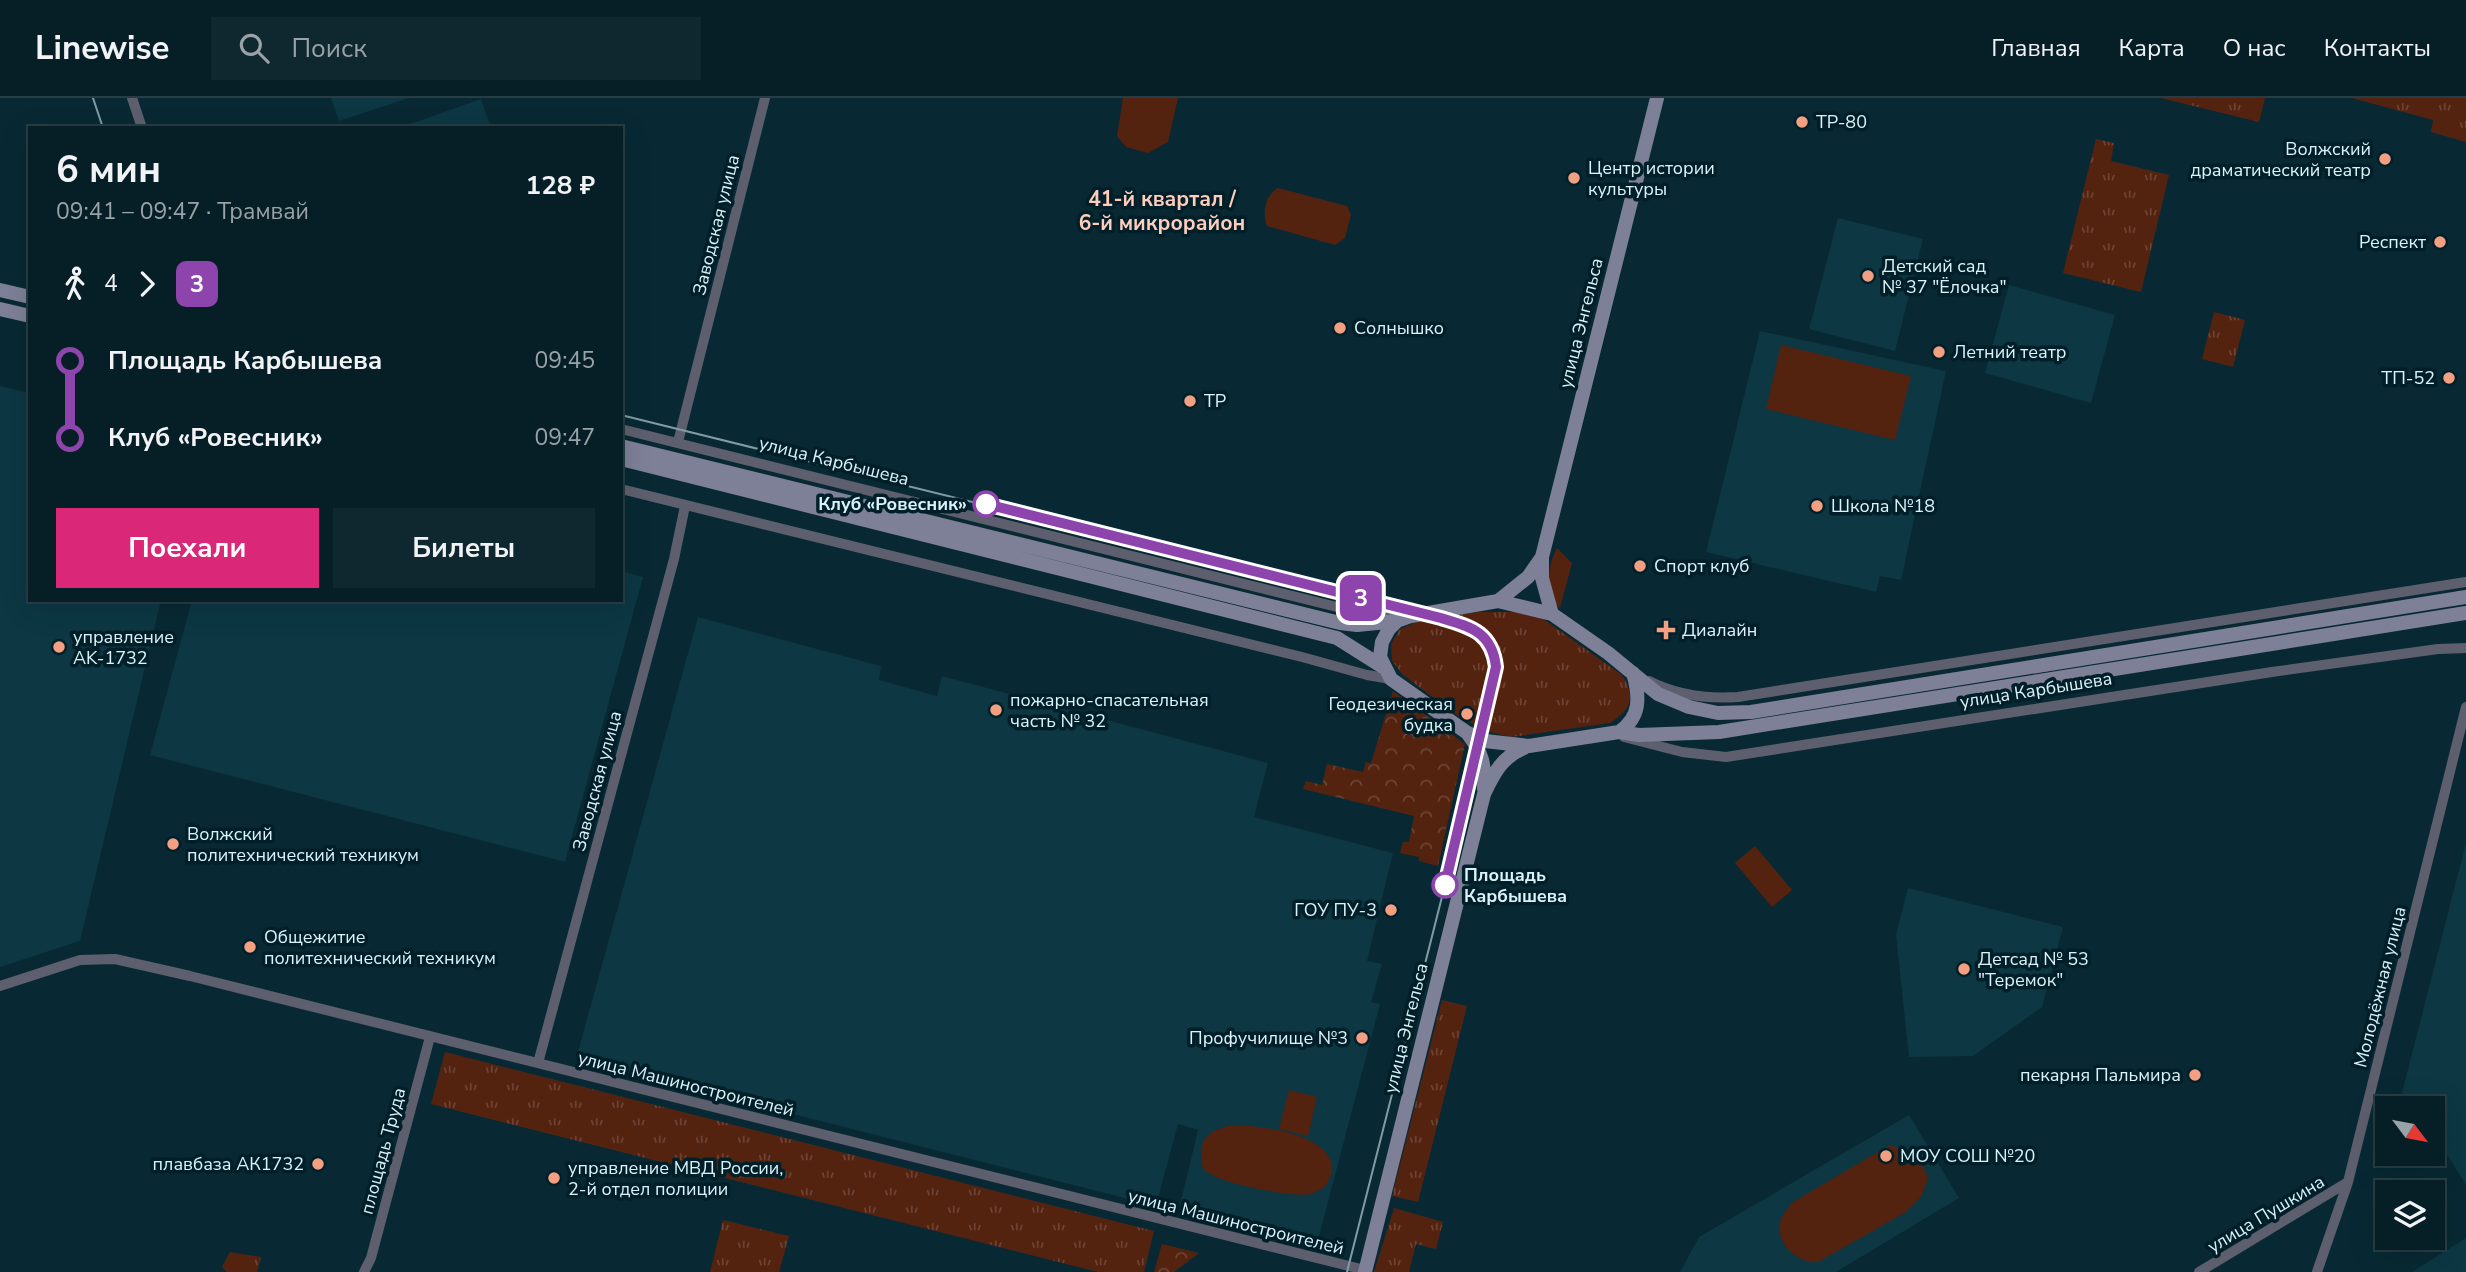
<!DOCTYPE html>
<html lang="ru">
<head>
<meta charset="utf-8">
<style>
	body { margin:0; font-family:"Nunito Sans",sans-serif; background:#0f272e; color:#f1f3f6; height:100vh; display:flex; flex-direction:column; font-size:26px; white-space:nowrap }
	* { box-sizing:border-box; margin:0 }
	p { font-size:23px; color:#98a2a7 }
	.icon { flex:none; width:38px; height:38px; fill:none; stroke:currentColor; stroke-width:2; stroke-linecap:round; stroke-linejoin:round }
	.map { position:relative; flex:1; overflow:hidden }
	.sheet { position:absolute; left:28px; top:28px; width:595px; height:476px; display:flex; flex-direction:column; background:#061f26; border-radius:0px; box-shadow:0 7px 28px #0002,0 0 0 2px #273d43 }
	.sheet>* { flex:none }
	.badge { padding:0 14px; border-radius:10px; font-size:24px; line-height:46px }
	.needle { width:46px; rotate:122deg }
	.fabs { position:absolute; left:2375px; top:998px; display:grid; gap:14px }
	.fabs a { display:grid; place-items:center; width:70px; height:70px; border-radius:0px; background:#061f26; box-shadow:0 7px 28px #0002,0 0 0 2px #273d43; font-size:35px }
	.map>.badge { position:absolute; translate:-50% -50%; box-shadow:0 0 0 4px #fff }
	.legs { display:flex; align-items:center; gap:10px; height:77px; padding:0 28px; font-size:23px }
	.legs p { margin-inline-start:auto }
	.summary { display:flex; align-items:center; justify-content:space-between; height:119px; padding:0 28px }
	h1 { font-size:38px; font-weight:700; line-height:52px }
	.button { display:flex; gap:14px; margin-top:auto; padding:14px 28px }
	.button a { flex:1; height:80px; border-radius:0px; background:#db2777; color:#fff; font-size:28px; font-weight:700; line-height:80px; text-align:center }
	.button a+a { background:#0f272e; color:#f1f3f6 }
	ul { padding:0 28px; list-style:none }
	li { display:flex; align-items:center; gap:24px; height:77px; font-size:26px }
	li i { display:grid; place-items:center; width:10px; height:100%; margin:0 9px; background:currentColor }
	li i::after { content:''; width:18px; height:18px; margin:-9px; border:5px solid; border-radius:50%; background:#061f26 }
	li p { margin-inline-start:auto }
	li:first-child i { background:linear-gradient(#0000 50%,currentColor 0) }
	li:last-child i { background:linear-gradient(currentColor 50%,#0000 0) }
	header { display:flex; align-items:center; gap:42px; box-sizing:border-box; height:98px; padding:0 35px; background:#061f26; border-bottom:2px solid #273d43 }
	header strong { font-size:33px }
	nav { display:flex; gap:38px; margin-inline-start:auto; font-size:24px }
	.search { width:490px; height:63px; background:#0f272e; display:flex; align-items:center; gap:18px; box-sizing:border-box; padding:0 24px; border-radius:0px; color:#98a2a7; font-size:26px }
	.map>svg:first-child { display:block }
</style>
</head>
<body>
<header>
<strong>Linewise</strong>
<div class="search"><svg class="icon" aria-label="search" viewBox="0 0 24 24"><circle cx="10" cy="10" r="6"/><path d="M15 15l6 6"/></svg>Поиск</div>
<nav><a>Главная</a><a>Карта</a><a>О нас</a><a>Контакты</a></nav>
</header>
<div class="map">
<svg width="2466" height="1174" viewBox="0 0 2466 1174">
	<defs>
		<pattern id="forest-crowns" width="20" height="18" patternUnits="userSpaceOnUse" patternTransform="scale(1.75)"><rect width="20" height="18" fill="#542310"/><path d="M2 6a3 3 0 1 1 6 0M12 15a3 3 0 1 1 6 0" fill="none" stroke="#6c4334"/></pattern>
		<pattern id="park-tufts" width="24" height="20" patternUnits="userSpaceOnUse" patternTransform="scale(1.75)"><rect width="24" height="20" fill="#542310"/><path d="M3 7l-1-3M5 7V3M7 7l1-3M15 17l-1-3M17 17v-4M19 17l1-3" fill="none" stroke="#6c4334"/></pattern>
	</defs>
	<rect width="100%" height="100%" fill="#082933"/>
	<path fill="#0c3743" d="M331,0H409L339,23Z
		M481,1L491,30H399Z
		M1838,120L1923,141L1895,253L1809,231Z
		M2009,187L2115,217L2091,305L1985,275Z
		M1760,233L1946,273L1901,482L1880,478L1876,494L1706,454Z
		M0,288L30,295V502H161L80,843L0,869Z
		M621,473L643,479L565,764L150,657L192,502H621Z
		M698,519L881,568L879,582L937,598L942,578L1268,665L1254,719L1393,755L1367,863L1382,866L1371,904L1380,906L1318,1142L1179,1111L1198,1032L1178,1026L1156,1108L576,961Z
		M2466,745V1087L2433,1034L2432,1010H2398Z
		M1908,790L2063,829L2042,909L1973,958L1909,959L1896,837Z
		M1909,1017L1959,1100L1836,1174H1680L1699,1139Z
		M2466,1140V1174H2412Z"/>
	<path fill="#542310" d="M1123,0H1178L1168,44L1148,55L1126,49L1117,38Z
		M1278,90L1347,108L1351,117L1345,140L1335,147L1267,128C1262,116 1265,97 1278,90Z
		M1781,247L1911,278L1895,342L1766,311Z
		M1557,450L1572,465L1560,510C1543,496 1548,466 1557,450Z
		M1755,748L1792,792L1772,809L1735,765Z
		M1289,992L1317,999L1308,1038L1279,1031Z
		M1233,1027C1258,1027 1335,1036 1332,1073C1332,1077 1327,1084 1326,1088C1321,1091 1316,1094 1311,1096C1294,1100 1215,1085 1205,1072C1201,1068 1201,1062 1201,1057C1201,1036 1215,1031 1233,1027Z
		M1888,1048C1909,1049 1922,1060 1928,1081L1922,1097L1906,1114L1818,1164C1798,1166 1775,1145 1780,1124C1782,1116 1788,1110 1793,1104Z"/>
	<path fill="url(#forest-crowns)" d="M1393,593L1465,646L1438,768L1419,763V759L1400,755L1403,744H1409L1414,718L1303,691L1306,683L1322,687L1327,666L1363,674L1366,664L1371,665Z
		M1162,1146L1199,1155L1174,1174H1154Z"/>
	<path fill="url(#park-tufts)" d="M2161,0H2265L2259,24Z
		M2352,0H2466V44L2431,34L2433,22Z
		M2096,41L2114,45L2111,63L2169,77L2141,194L2063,175Z
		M2214,214L2245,222L2233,269L2202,261Z
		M1478,514H1515L1542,520L1622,577C1636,599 1632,611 1610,625L1511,639L1486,633L1457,617L1403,577L1392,563L1391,546L1400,531L1419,523Z
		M1442,902L1467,908L1418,1104L1392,1098Z
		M445,954L1154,1133L1144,1174H1098L431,1006Z
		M1394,1110L1443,1124L1436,1151L1416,1146L1409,1174H1374Z
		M723,1122L789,1138L779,1174H710Z
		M230,1154L261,1159L257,1174H227L222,1169Z"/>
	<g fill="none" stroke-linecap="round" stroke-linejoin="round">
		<path stroke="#5d5f6e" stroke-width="10" d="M132,0L142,30
			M621,331L1357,514L1397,519
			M678,344L765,0
			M621,391L1302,559L1367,577L1391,581
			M1649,583C1676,597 1707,601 1738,599L2466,484
			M1624,639L1682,654L1726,659L2272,574L2438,551L2466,550
			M0,888L80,862L115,861L190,878L1365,1172
			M538,965L674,461L685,408
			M364,1174L371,1160L430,939
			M2199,1174L2348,1084
			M2317,1174L2348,1084L2466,609"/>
		<path stroke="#7d8097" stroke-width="14" d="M0,192L30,199
			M0,211L30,218
			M621,348L1340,525L1357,527L1397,523
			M621,361L1337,540L1383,569
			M2466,499L1751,614L1718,615L1689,609L1658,596L1608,555L1552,516L1498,503L1411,518L1397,523L1389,531L1382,544L1380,559L1391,581L1466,634L1485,643L1529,648L1619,634L1639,637L1719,634L2466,515
			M1498,503L1528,479L1542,459
			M1552,516L1542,480V459L1657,0
			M1619,634C1641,619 1640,599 1633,575
			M1468,636C1483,656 1485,666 1484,691
			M1365,1174L1484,696C1494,675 1502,659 1524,650"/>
		<path stroke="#809ba4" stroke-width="2" d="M93,0L103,30
			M621,317L1441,520C1477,530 1501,540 1493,583L1445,787L1347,1174"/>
	</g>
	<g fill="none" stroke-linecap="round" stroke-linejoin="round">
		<g stroke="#fff" stroke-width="16">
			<path id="line-1" d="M986,406L1441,520C1471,529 1492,534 1496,569L1445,787"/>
		</g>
		<use href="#line-1" stroke="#8e44ad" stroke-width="10"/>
	</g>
	<g fill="#f3a082" stroke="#001f29" stroke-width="2.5">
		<circle cx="1802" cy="24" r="7"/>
		<circle cx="2385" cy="61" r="7"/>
		<circle cx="1574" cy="80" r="7"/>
		<circle cx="2440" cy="144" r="7"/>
		<circle cx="1868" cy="178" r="7"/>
		<circle cx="1340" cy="230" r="7"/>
		<circle cx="1939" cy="254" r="7"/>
		<circle cx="2449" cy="280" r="7"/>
		<circle cx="1190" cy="303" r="7"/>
		<circle cx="1817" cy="408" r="7"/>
		<circle cx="1640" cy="468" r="7"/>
		<path d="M1662.5 521.5h7v7h7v7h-7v7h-7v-7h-7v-7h7z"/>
		<circle cx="59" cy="549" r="7"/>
		<circle cx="996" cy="612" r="7"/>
		<circle cx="1467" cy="616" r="7"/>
		<circle cx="173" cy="746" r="7"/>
		<circle cx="1391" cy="812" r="7"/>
		<circle cx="250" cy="849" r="7"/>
		<circle cx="1964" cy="871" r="7"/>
		<circle cx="1362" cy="940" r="7"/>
		<circle cx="2195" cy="977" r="7"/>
		<circle cx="1886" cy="1058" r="7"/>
		<circle cx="318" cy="1066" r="7"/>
		<circle cx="554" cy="1080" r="7"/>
	</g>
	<g fill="#fff" stroke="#8e44ad" stroke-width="3.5">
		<circle cx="986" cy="406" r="12"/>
		<circle cx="1445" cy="787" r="12"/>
	</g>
	<g text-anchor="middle" stroke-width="7" stroke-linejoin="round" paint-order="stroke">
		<g font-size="18" fill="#dcf2fa" stroke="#001f29" text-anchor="start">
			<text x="1816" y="30">ТР-80</text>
			<text x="2371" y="57" text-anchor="end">Волжский<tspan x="2371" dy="21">драматический театр</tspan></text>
			<text x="1588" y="76">Центр истории<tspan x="1588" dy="21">культуры</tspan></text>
			<text x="2426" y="150" text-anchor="end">Респект</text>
			<text x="1882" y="174">Детский сад<tspan x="1882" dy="21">№ 37 "Ёлочка"</tspan></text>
			<text x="1354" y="236">Солнышко</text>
			<text x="1953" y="260">Летний театр</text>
			<text x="2435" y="286" text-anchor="end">ТП-52</text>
			<text x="1204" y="309">ТР</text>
			<text x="1831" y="414">Школа №18</text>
			<text x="1654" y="474">Спорт клуб</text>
			<text x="1682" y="538">Диалайн</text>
			<text x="73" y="545">управление<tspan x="73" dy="21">AK-1732</tspan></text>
			<text x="1010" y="608">пожарно-спасательная<tspan x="1010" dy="21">часть № 32</tspan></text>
			<text x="1453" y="612" text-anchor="end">Геодезическая<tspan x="1453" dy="21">будка</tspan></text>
			<text x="187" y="742">Волжский<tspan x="187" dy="21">политехнический техникум</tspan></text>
			<text x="1377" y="818" text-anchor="end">ГОУ ПУ-3</text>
			<text x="264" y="845">Общежитие<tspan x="264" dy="21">политехнический техникум</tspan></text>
			<text x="1978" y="867">Детсад № 53<tspan x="1978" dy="21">"Теремок"</tspan></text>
			<text x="1348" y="946" text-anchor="end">Профучилище №3</text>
			<text x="2181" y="983" text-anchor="end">пекарня Пальмира</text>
			<text x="1900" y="1064">МОУ СОШ №20</text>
			<text x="304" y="1072" text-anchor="end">плавбаза АК1732</text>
			<text x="568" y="1076">управление МВД России,<tspan x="568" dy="21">2-й отдел полиции</tspan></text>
		</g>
		<g font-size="18" fill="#dcf2fa" stroke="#001f29">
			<text transform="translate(716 127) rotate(-76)" y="6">Заводская улица</text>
			<text transform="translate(1581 225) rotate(-76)" y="6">улица Энгельса</text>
			<text transform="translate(834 363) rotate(14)" y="6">улица Карбышева</text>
			<text transform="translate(2036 592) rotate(-9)" y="6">улица Карбышева</text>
			<text transform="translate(597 683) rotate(-75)" y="6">Заводская улица</text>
			<text transform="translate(2380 889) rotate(-76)" y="6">Молодёжная улица</text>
			<text transform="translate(1406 930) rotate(-76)" y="6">улица Энгельса</text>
			<text transform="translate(686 986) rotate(14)" y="6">улица Машиностроителей</text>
			<text transform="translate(383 1053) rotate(-75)" y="6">площадь Труда</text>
			<text transform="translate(2266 1116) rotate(-31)" y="6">улица Пушкина</text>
			<text transform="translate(1236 1124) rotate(14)" y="6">улица Машиностроителей</text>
		</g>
		<g font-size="18" font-weight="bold" fill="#dcf2fa" stroke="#001f29" text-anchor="end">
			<text x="967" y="412">Клуб «Ровесник»</text>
			<text x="1464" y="783" text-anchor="start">Площадь<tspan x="1464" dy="21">Карбышева</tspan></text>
		</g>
		<g font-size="21" font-weight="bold" fill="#fecdbc" stroke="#001f29">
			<text x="1162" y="108">41-й квартал /<tspan x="1162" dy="24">6-й микрорайон</tspan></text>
		</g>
	</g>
</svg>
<div class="fabs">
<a><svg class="needle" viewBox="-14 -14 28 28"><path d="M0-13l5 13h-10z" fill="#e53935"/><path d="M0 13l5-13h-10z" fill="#98a2a7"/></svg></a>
<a><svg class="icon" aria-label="layers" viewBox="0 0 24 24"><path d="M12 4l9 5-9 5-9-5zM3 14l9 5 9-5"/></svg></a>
</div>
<b class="badge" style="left:1361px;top:500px;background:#8e44ad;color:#fff">3</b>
<section class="sheet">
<div class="summary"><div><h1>6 мин</h1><p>09:41 – 09:47 · Трамвай</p></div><b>128 ₽</b></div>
<div class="legs"><svg class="icon" aria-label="walk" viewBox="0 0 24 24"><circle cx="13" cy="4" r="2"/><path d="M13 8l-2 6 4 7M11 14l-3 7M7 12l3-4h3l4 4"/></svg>4<svg class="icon" aria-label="forward" viewBox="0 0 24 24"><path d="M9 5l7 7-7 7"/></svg><b class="badge" style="background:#8e44ad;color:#fff">3</b></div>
<ul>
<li><i style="color:#8e44ad"></i><b>Площадь Карбышева</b><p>09:45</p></li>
<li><i style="color:#8e44ad"></i><b>Клуб «Ровесник»</b><p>09:47</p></li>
</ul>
<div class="button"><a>Поехали</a><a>Билеты</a></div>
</section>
</div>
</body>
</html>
